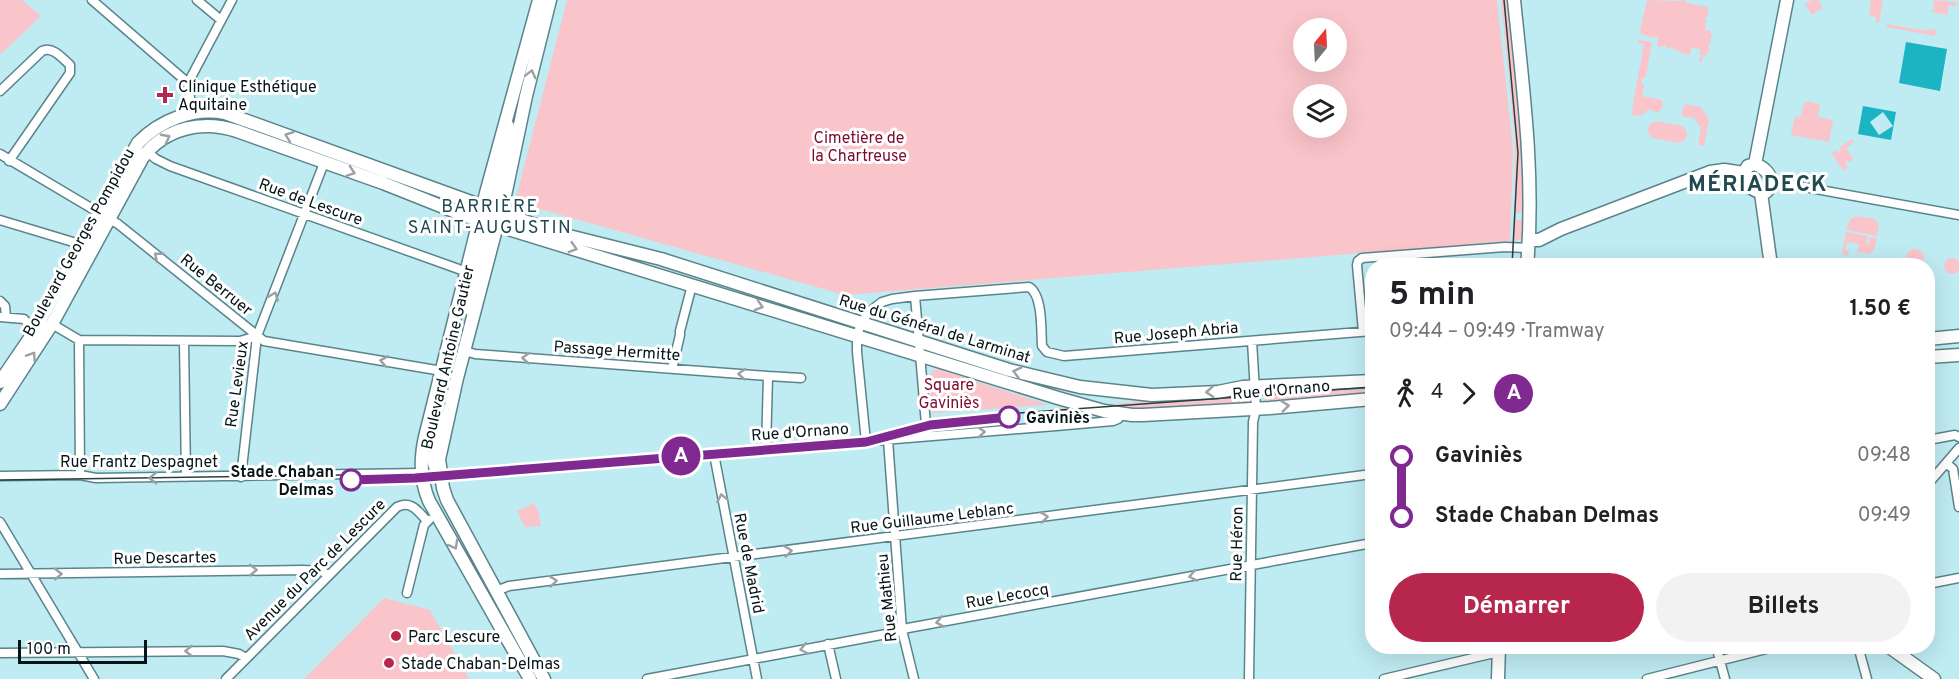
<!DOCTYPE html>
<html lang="fr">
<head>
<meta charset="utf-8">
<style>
	body { margin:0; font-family:Overpass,sans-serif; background:#f2f2f2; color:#202124; height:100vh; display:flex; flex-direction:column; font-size:22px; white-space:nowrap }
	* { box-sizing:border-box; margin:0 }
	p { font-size:20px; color:#757577 }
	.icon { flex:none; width:33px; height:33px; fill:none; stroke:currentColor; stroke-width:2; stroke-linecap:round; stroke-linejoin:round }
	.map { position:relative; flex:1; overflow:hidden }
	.side { position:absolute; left:1365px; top:258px; width:570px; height:396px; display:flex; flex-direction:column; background:#fff; border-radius:24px; box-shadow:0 6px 24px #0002 }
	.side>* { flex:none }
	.badge { padding:0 12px; border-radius:20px; font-size:21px; line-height:39px }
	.needle { width:39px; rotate:18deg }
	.fabs { position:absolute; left:1293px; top:18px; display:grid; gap:12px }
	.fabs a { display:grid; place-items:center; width:54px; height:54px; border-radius:50%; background:#fff; box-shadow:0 6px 24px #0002; font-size:30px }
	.scale { position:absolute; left:18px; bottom:15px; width:129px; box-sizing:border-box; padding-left:6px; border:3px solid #051517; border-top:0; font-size:16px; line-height:21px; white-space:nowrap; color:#051517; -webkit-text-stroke:4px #fff; paint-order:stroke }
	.map>.badge { position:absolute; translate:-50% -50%; box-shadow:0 0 0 3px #fff }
	.legs { display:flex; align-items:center; gap:9px; height:66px; padding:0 24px; font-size:20px }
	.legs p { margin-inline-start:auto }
	.headline { display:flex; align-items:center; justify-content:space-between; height:102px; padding:0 24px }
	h1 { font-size:33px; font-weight:700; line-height:45px }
	.primary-button { display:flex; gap:12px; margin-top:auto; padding:12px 24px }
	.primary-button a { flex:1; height:69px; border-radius:36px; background:#b7264c; color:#fff; font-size:24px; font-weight:700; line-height:69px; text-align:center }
	.primary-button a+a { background:#f2f2f2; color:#202124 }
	ul { padding:0 24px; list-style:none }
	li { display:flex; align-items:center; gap:21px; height:60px; font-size:22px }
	li i { display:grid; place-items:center; width:9px; height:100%; margin:0 8px; background:currentColor }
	li i::after { content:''; width:15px; height:15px; margin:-8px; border:4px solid; border-radius:50%; background:#fff }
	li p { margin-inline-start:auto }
	li:first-child i { background:linear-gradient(#0000 50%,currentColor 0) }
	li:last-child i { background:linear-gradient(currentColor 50%,#0000 0) }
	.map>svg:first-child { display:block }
</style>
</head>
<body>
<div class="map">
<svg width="1959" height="679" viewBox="0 0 1959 679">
	<rect width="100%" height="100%" fill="#bfebf2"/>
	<path fill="#fac5ca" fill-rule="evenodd" d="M0,0H22L41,16L1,54L0,52Z
		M567,0H1497L1513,149L1510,241L845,295L515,202ZM1336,28V62H1304V28ZM1336,94V128H1304V94Z
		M1501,0H1510L1523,136L1525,213H1514L1515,138Z
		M1647,0L1681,1L1685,0L1687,3L1708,7V16L1705,18L1707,22L1704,24L1706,26L1705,30L1711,31V35H1713L1710,39L1711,44L1708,46L1710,52H1707L1706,56L1703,55L1702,62H1699L1701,49L1691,48L1690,55L1680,53V51L1674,50L1672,46L1669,49L1665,45L1662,47L1657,46L1658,38L1642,35L1640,32Z
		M1811,0H1818L1823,7L1812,15L1805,4Z
		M1869,0H1883L1879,23L1875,22L1876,17L1869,15L1871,3Z
		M1934,0L1957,2L1955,6L1949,5L1947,15L1931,12L1935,7L1933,4Z
		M1887,24L1927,31L1928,29L1936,30L1935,36L1887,27Z
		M1638,40L1652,42L1646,76L1641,80L1644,86L1642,96L1662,100L1663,107L1657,113L1649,109L1641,116L1631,115L1644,44L1638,43Z
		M1805,101L1820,104L1818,117L1833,120L1829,142L1791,135L1795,116L1800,117Z
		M1685,104L1701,107L1709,120L1704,146L1698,145L1701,128L1694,118L1684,117L1681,114Z
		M1655,121L1683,126L1687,132L1686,139L1680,143L1652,138L1648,132L1649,125Z
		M1852,139L1854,142L1846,148L1853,159L1851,162L1847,160L1845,162L1848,168L1844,171L1831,153L1836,150L1838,153L1841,150L1839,148Z
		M1857,216L1875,219L1879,225L1877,236L1846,230L1850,219Z
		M1514,220H1524L1523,238L1513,242Z
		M1846,232L1868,236L1866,244L1868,245L1870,237L1877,238L1874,250L1869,254L1857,252L1859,244L1847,242L1845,250L1849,251L1848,256L1842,254Z
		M1906 258a9 9 0 1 1 18 0a9 9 0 1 1-18 0Z
		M1944 266a8 8 0 1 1 16 0a8 8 0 1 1-16 0Z
		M1856,258L1866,260L1869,265H1840L1843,260L1855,262Z
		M938,369L1046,404V405L932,413L929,377L932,371Z
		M1372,385V394L1301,399L1265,404L1264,392Z
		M1248,392L1249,404L1134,413L1102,405Z
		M1075,407L1097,413L1058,416V408Z
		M534,503L538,511L541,526L525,527L517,511Z
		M384,598L430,610L469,679H304Z"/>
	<path fill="#1cb3c3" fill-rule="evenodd" d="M1906,42L1947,49L1940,91L1899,83Z
		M1863,106L1896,112L1891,140L1858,134ZM1883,112L1893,126L1879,135L1870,122Z"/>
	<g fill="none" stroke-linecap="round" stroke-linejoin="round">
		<g stroke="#5b848a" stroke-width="11">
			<path id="street" d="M92,0L188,83L192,113
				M197,0L221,20
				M188,83L232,0
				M0,91L42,51C53,46 62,58 70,65V73L9,161
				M147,152L156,159L170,166L467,272
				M0,154L118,224L264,341L442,371V374
				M1771,181L1959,215
				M0,220L73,242L81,246
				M915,296L1029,287C1043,295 1041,331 1042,346L1047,352L1064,356L1372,331
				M0,301L5,306L6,317
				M0,317L24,319L30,326L32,335
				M52,324L79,340L240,341L257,336
				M1363,331L1357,265L1358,261L1362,258L1505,247L1529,248
				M79,340L80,475
				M184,341L186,477
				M465,351L475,354L768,376L766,450
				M672,369L680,335V331L692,285
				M768,376L801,378
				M441,387L440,409L431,460L434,470L441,476L1056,426L1113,421L1118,419L1122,414
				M888,440L902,630L914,679
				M1928,440L1955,435L1959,437
				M866,442L857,352V336L861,323L869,312L882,302L892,299L915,296L927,436
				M714,454L757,679
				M1946,463L1953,469L1959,507
				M0,476L80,475L96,478L422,473
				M241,477L257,336L324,163
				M1928,484L1959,448
				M0,522L94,679
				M0,574L303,570L321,571L329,575
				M1928,584L1959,578
				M496,591L509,586L1372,474
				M407,593L424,525L429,520
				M828,644L836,679
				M1716,646L1725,679
				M1858,646L1867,679
				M0,653L223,651L239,654L246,658
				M226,679L397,507C411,500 418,511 427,521
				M647,679L897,632L908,628L1372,543
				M1249,679L1253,422L1256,409L1252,341
				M1384,679L1490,654H1499
				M1647,679L1778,646"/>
		</g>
		<g stroke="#5b848a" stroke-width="15">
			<path id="secondary" d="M1514,0C1523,88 1535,177 1527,266
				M1755,164L1787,0
				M1755,164C1765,168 1772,175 1771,186L1766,192C1752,194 1739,179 1748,166Z
				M1761,193L1771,266
				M496,218C493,187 505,157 508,126
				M1530,240H1539L1561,229L1710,172L1724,170L1744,173
				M471,310C473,287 490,234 485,216
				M1928,339L1959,336
				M1928,357L1959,355
				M0,382L32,335L138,143C160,120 194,107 225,113L521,220L569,236L661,259L1009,370L1080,387L1152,395L1218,392L1243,387L1372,381
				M0,404L52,324L143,157C166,127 203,120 237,131L383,183L466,216L1058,398L1104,411L1132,415H1143L1270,408L1372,399
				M1888,646L1934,679
				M1498,679L1499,646"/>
		</g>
		<g stroke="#5b848a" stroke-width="15">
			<path id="primary" d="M530,679L429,501C420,480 420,459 425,437L486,193L539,0
				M544,679L447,500L443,488L439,459L442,446L457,378L506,191L526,96L550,0"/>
		</g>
		<use href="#street" stroke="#fff" stroke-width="8"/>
		<use href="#secondary" stroke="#fff" stroke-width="12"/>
		<use href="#primary" stroke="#fff" stroke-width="12"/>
		<path stroke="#2a3f42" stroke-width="1.5" d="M1504,0L1518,153L1512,266
			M0,480L413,474L870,437L929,420L952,418L1372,387"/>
	</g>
	<defs><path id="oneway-chevron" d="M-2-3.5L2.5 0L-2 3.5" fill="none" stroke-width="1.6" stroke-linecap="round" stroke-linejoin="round" transform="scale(1.5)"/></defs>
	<g stroke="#9ba1a2">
		<use href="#oneway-chevron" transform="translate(531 74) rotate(-76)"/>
		<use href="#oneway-chevron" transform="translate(289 136) rotate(-160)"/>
		<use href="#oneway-chevron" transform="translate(166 138) rotate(-28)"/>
		<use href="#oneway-chevron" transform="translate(351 172) rotate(19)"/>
		<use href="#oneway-chevron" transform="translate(573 248) rotate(17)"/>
		<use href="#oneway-chevron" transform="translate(158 256) rotate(-141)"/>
		<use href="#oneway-chevron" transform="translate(274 296) rotate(-69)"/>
		<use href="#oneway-chevron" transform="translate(759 306) rotate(17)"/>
		<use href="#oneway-chevron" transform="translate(32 356) rotate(-57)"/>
		<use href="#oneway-chevron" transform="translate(526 358) rotate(-176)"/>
		<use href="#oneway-chevron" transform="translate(384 361) rotate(-170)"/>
		<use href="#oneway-chevron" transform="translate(1017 372) rotate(-165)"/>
		<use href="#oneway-chevron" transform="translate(742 374) rotate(-176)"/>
		<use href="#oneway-chevron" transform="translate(1210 392) rotate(176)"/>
		<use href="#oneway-chevron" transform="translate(1285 406) rotate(-6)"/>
		<use href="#oneway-chevron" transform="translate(981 432) rotate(-4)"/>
		<use href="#oneway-chevron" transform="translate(153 478) rotate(179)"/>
		<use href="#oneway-chevron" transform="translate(722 498) rotate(-101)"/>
		<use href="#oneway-chevron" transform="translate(1044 517) rotate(-7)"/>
		<use href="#oneway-chevron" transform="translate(454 545) rotate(61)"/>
		<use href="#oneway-chevron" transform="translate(788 551) rotate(-7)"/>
		<use href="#oneway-chevron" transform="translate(253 570) rotate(-1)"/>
		<use href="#oneway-chevron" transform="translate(58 574) rotate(-1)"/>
		<use href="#oneway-chevron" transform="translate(1193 576) rotate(169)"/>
		<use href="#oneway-chevron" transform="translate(553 581) rotate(-7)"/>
		<use href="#oneway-chevron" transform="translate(940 622) rotate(170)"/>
		<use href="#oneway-chevron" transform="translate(804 649) rotate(168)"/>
		<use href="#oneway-chevron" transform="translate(189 651) rotate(179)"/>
	</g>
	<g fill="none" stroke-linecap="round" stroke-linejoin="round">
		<g stroke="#fff" stroke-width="14">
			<path id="line-1" d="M351,480L415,478L866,442L930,425L1009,417"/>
		</g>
		<use href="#line-1" stroke="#802990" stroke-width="9"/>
	</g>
	<g fill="#b7264c" stroke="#fff" stroke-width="2">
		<path d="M162 86h6v6h6v6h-6v6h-6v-6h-6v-6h6z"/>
		<circle cx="396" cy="636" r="6"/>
		<circle cx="389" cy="663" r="6"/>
	</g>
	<g fill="#fff" stroke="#802990" stroke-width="3">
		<circle cx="1009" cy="417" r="10"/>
		<circle cx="351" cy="480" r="10"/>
	</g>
	<g text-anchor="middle" stroke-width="6" stroke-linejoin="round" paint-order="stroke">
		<g font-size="16" fill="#051517" stroke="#fff" text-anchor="start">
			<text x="178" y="92">Clinique Esthétique<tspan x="178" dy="18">Aquitaine</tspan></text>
			<text x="408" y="642">Parc Lescure</text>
			<text x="401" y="669">Stade Chaban-Delmas</text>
		</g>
		<g font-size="16" fill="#7d092e" stroke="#fff">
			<text x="859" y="143">Cimetière de<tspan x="859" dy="18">la Chartreuse</tspan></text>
			<text x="949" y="390">Square<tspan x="949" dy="18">Gaviniès</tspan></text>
		</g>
		<g font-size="16" fill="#051517" stroke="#fff">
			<text transform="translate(311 201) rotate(20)" y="6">Rue de Lescure</text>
			<text transform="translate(78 242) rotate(-61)" y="6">Boulevard Georges Pompidou</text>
			<text transform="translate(217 284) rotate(39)" y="6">Rue Berruer</text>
			<text transform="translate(935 328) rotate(17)" y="6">Rue du Général de Larminat</text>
			<text transform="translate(1176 332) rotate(-5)" y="6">Rue Joseph Abria</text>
			<text transform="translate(617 350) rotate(4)" y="6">Passage Hermitte</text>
			<text transform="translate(447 357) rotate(-77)" y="6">Boulevard Antoine Gautier</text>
			<text transform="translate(236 384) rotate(-82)" y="6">Rue Levieux</text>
			<text transform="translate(1281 389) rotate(-5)" y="6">Rue d'Ornano</text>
			<text transform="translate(800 431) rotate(-4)" y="6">Rue d'Ornano</text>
			<text x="139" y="467">Rue Frantz Despagnet</text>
			<text transform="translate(932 517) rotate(-7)" y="6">Rue Guillaume Leblanc</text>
			<text transform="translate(1236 544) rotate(-89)" y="6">Rue Héron</text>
			<text transform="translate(165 557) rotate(-1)" y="6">Rue Descartes</text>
			<text transform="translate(750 563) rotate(79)" y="6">Rue de Madrid</text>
			<text transform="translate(314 569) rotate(-45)" y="6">Avenue du Parc de Lescure</text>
			<text transform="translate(1007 595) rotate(-10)" y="6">Rue Lecocq</text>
			<text transform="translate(886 598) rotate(-96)" y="6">Rue Mathieu</text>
		</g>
		<g font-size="16" font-weight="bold" fill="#051517" stroke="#fff" text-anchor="start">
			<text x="1026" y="423">Gaviniès</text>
			<text x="334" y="477" text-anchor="end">Stade Chaban<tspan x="334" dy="18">Delmas</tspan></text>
		</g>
		<g font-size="18" letter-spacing="1.5" fill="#21494f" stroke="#fff">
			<text x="490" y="212">BARRIÈRE<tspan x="490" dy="21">SAINT-AUGUSTIN</tspan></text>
		</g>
		<g font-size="22" font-weight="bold" letter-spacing="1.5" fill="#21494f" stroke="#fff">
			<text x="1758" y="191">MÉRIADECK</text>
		</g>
	</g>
</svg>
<div class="fabs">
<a><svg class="needle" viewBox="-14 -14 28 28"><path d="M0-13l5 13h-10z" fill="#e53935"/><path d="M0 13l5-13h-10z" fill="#757577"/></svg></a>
<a><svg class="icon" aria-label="layers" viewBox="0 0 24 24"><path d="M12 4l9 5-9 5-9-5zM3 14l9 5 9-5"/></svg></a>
</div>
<div class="scale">100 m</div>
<b class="badge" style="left:681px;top:456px;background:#802990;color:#fff">A</b>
<section class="side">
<div class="headline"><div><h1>5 min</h1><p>09:44 – 09:49 · Tramway</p></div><b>1.50 €</b></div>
<div class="legs"><svg class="icon" aria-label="walk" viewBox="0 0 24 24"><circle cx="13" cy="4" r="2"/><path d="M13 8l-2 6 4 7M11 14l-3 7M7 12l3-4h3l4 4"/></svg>4<svg class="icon" aria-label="forward" viewBox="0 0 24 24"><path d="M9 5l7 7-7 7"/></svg><b class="badge" style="background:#802990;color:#fff">A</b></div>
<ul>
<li><i style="color:#802990"></i><b>Gaviniès</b><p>09:48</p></li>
<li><i style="color:#802990"></i><b>Stade Chaban Delmas</b><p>09:49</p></li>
</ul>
<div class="primary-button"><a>Démarrer</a><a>Billets</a></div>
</section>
</div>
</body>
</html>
